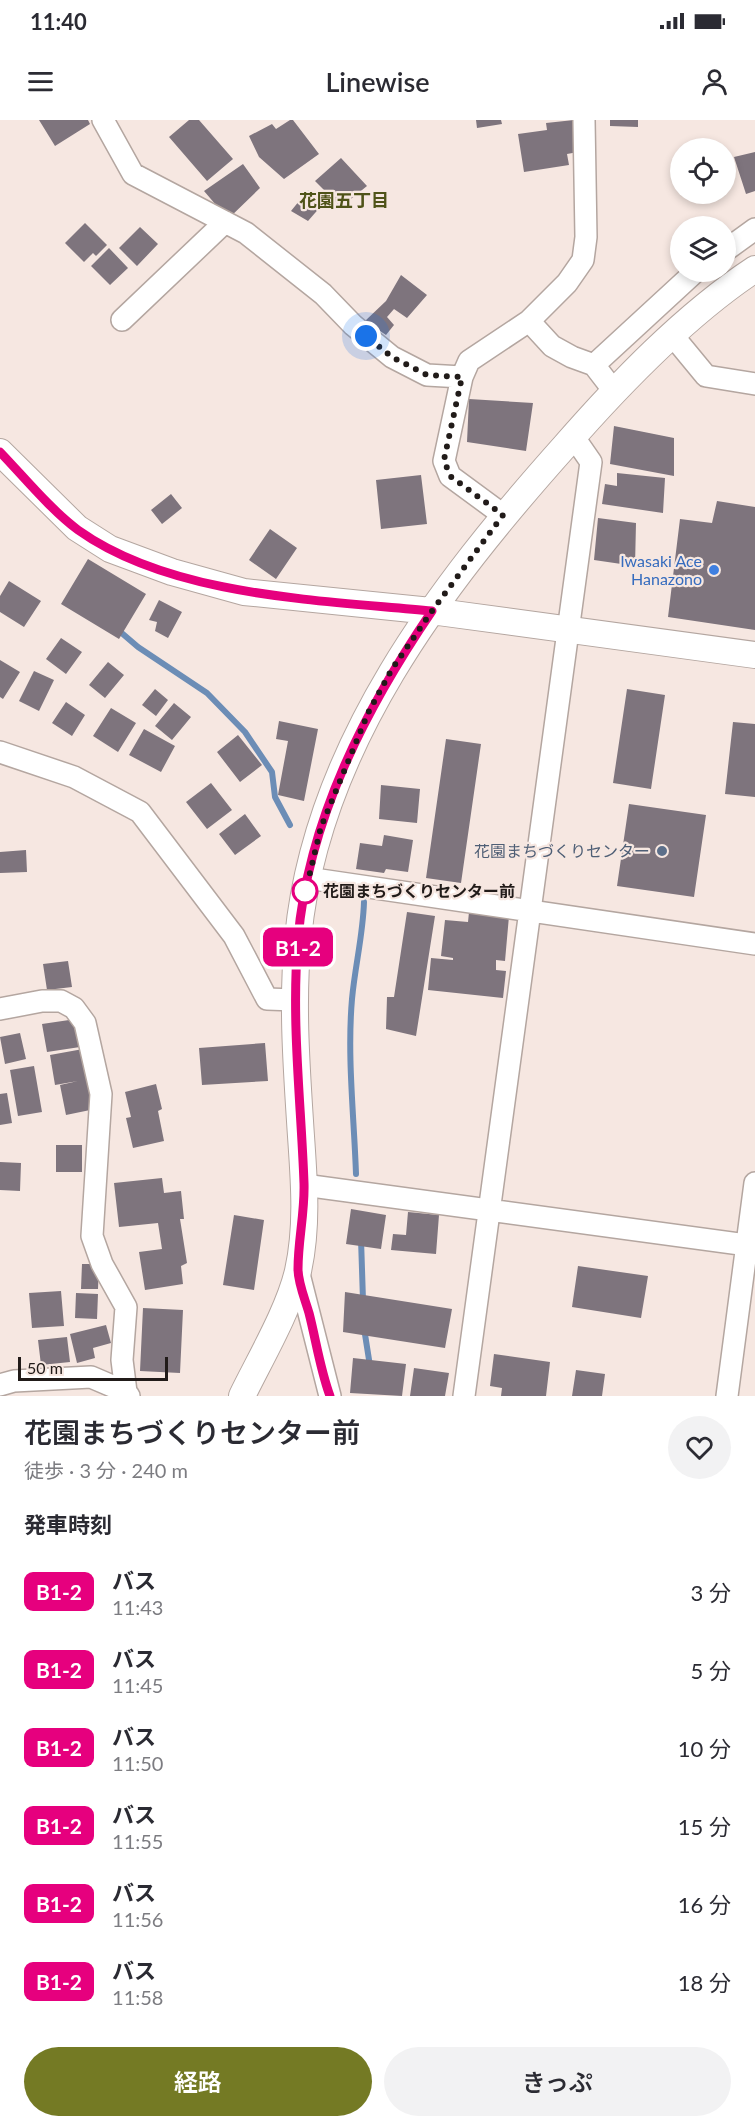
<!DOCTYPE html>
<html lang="ja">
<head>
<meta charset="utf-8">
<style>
	body { margin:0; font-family:Lato,"Noto Sans JP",sans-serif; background:#f2f2f3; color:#2b2b33; height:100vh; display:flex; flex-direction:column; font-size:22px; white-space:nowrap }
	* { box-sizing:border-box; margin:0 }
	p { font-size:20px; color:#7c7c81 }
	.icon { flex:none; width:33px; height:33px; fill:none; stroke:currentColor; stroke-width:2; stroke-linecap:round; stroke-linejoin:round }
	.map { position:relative; height:1276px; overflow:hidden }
	.drawer { display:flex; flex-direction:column; background:#fff; flex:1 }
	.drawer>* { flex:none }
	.badge { padding:0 12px; border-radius:9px; font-size:21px; line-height:39px }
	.buttons { position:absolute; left:670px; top:18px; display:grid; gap:12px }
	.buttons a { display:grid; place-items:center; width:66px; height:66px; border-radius:50%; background:#fff; box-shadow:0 3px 9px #0003; font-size:30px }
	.scale { position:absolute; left:18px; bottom:15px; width:150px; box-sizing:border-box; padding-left:6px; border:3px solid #211b19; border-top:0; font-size:16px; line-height:21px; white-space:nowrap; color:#211b19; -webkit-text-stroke:4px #f6e7e1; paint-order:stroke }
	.you { position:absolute; width:30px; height:30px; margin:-15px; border:4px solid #fff; border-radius:50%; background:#1a73e8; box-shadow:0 0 0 9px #1a73e833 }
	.map>.badge { position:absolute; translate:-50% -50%; box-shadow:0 0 0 3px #fff }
	h2 { padding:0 24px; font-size:22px; line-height:54px }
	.round { display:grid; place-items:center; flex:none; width:63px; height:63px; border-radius:32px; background:#f2f2f3 }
	.overview { display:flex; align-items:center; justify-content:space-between; height:102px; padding:0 24px }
	h1 { font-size:28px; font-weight:600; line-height:45px }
	.cta { display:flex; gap:12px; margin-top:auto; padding:12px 24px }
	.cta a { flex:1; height:69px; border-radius:36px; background:#747a24; color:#fff; font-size:24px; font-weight:600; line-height:69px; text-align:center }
	.cta a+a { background:#f2f2f3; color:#2b2b33 }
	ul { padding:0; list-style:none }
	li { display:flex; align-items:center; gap:18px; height:78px; padding:0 24px }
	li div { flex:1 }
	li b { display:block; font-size:22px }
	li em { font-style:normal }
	li .badge { min-width:66px; font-weight:700; text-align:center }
	.status { display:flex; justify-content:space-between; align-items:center; height:42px; padding:0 30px; background:#fff; direction:ltr }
	.status svg { height:16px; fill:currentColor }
	header { display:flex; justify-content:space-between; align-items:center; height:78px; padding:0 24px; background:#fff; font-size:27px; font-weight:600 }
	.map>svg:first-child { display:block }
</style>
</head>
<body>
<div class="status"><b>11:40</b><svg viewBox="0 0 49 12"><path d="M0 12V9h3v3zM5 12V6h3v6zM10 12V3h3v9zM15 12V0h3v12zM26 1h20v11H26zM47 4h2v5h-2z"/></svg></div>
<header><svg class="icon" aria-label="menu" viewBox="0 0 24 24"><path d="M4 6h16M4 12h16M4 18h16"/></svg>Linewise<svg class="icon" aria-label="person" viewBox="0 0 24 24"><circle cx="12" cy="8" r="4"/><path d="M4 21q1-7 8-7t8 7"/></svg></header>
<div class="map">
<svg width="755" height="1276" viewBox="0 0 755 1276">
	<rect width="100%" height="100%" fill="#f6e7e1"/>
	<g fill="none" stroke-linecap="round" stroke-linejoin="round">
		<path stroke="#6c8db6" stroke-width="6" d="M117,509L138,527L207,573L245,612L272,652L275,677L290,705
			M356,1054C354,996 347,936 352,879C355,846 363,815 364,782
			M361,1119L363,1180
			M364,1208L370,1246"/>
	</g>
	<path fill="#7e747d" d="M39,0H88L90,4L55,26Z
		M189,0H199L233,39L207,61L169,17Z
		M290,0H293L319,34L284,59L259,37L249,16L272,4L276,9Z
		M476,0H501L502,4L477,8Z
		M574,0L578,32L567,34L569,45L524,52L518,14L547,10L546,3Z
		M610,0H638V7L610,6Z
		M755,32V71L746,74L734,37Z
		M341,38L367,66L341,87L315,61Z
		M243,44L260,68L228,99L204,71Z
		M308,70L322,85L308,101L291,91Z
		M85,103L107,125L96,136L93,133L84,142L65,123Z
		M140,107L158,124L137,146L119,128Z
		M109,128L128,148L110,165L91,146Z
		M401,155L427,175L407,198L394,189L387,197L394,205L386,215L365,201L386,181Z
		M469,279L533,283L526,331L467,322Z
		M614,306L674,318V356L610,344Z
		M617,353L665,358L663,393L602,384L605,364L617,366Z
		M421,355L427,404L381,409L376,360Z
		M171,374L182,388L162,404L151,390Z
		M717,381L755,387V510L668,497L680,399L712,403Z
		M598,398L636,403L635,446L594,440Z
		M270,409L297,428L276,459L249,440Z
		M88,439L146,474L119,519L61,484Z
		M9,461L41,481L24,507L0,492V476Z
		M159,480L182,492L168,518L155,511L157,502L149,500Z
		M61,518L82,532L66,554L46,539Z
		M0,540L20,552L3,579L0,577Z
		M108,542L124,555L105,578L89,565Z
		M34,551L54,560L39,591L19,581Z
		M155,569L168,580L156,596L142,585Z
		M627,569L665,575L651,669L613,663Z
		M66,582L85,595L72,616L52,603Z
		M174,583L191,597L172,620L155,606Z
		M111,588L136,603L118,632L93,616Z
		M279,601L318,609L304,681L278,675L288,621L276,619Z
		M733,602L755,604V677L725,674Z
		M144,609L175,626L161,652L129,635Z
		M238,615L262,645L240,662L217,632Z
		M446,619L481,624L461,763L426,758Z
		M211,663L232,690L207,709L186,682Z
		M381,665L420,669L417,703L379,699Z
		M629,684L706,695L694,777L617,766Z
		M245,694L261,716L235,735L219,714Z
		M384,715L413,720L408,752L386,749L384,753L356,749L360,723L382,726Z
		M26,730L27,752L0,753V732Z
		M407,792L435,796L416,916L386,909L387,877H394Z
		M469,792L509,796L505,841L496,840V850L506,851L503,878L428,870L431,838L453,840V838L441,836L445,800L468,802Z
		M68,841L72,867L47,870L43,844Z
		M76,899L80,927L47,932L42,904Z
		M20,913L26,939L5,944L0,917Z
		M265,923L268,961L202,965L199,928Z
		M83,929L95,989L66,995L60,965L78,961L55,965L50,935Z
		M34,946L42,992L18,996L10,950Z
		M156,964L162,989L158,991L164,1021L133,1028L126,998L131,997L125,972Z
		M7,973L12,1003L0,1005V974Z
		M56,1025H82V1052H56Z
		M0,1042L21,1043L20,1071L0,1070Z
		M162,1058L164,1073L181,1071L184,1099H180L187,1143L181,1146L183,1164L145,1170L139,1132L162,1129L158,1103L119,1107L114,1063Z
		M351,1089L386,1095L381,1129L346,1124Z
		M408,1092L439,1095L436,1134L391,1130L393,1114L406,1115Z
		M234,1095L264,1100L254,1170L223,1165Z
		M82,1144H99L98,1169H81Z
		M578,1146L648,1156L641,1198L572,1187Z
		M61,1171L64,1206L32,1208L29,1173Z
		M345,1172L452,1189L445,1228L343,1212Z
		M76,1173L98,1174L97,1199L75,1198Z
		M143,1188L183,1190L180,1253L140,1251Z
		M106,1205L111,1223L93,1228L95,1238L77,1243L70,1214Z
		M67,1217L70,1242L41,1245L38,1220Z
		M494,1234L550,1242L546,1276H501L502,1268L490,1266Z
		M353,1238L406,1244L402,1276L350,1273Z
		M414,1248L449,1253L445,1276H410Z
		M576,1250L605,1254L602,1276H572Z"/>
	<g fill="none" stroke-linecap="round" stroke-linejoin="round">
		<g stroke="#b4a6a0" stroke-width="24">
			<path id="minor" d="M103,0L133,54L246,113L323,174L353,205L392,237L427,255L462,257
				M726,130L755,109
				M122,200L225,102
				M529,201L552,226L572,237L594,245L614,271
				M673,216L706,256L755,264
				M594,245L695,152
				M503,395L450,356L444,341L462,257L469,241L529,201L567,163L583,140L586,117L584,0
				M0,632L74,657L140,692L234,816L267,879L295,880
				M307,758L755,824
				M0,889L42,881H61L74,888L85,903L101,974L92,1116L102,1144L126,1187L122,1240L126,1272L129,1276
				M304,1065L755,1126
				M298,1150L330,1276
				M0,1265L14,1261L91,1257L126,1272
				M464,1276L591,342L573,316
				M727,1276L755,1063"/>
		</g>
		<g stroke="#b4a6a0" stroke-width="28">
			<path id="tertiary" d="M0,332L77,408L110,429L172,452L244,472L431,491L755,535
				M242,1276C260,1239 289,1190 298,1151C309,1102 303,1050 300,1001C296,940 292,879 298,818C316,627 441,465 564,327C619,264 685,195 755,149"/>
		</g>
		<use href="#minor" stroke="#fff" stroke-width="21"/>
		<use href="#tertiary" stroke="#fff" stroke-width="26"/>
	</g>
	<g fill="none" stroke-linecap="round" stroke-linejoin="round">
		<g stroke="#fff" stroke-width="14">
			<path id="line" d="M0,332C24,357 51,390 78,410C172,477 320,480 432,491C366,588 308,700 298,819C291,901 301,981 304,1063C305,1092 298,1120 298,1149C298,1163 305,1179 309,1193C316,1220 320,1249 330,1276"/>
		</g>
		<use href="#line" stroke="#e6007e" stroke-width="9"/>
		<path stroke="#211b19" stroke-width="6" stroke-dasharray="0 10.8" d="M305,771L304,778L321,707L369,591L392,549L432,491L503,395L450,356L444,340L462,257L427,255L392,237L366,216"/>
	</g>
	<circle fill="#3f7fe0" stroke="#f6e7e1" stroke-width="2" cx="714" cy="450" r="6"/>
	<circle fill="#5c6f8a" stroke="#f6e7e1" stroke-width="2" cx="662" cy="731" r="6"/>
	<circle fill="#fff" stroke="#e6007e" stroke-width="3" cx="305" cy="771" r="12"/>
	<g text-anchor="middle" stroke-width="4.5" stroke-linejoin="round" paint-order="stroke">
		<g font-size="16" fill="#366cbe" stroke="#f6e7e1" text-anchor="end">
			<text x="702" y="447">Iwasaki Ace<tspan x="702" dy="18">Hanazono</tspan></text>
		</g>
		<g font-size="16" fill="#4e5e75" stroke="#f6e7e1" text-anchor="end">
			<text x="650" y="737">花園まちづくりセンター</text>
		</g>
		<g font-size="16" font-weight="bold" fill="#211b19" stroke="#f6e7e1" text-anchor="start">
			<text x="323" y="777">花園まちづくりセンター前</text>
		</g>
		<g font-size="18" font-weight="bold" fill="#4f5318" stroke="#f6e7e1">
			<text x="344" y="87">花園五丁目</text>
		</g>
	</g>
</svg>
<div class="buttons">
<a><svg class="icon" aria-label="locate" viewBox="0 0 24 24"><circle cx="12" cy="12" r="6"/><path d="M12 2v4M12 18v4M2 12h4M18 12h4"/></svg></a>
<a><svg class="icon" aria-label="layers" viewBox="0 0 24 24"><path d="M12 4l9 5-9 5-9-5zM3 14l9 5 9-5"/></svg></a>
</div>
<div class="scale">50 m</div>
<div class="you" style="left:366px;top:216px"></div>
<b class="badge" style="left:298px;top:827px;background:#e6007e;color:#fff">B1-2</b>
</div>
<section class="drawer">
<div class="overview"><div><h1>花園まちづくりセンター前</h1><p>徒歩 · 3 分 · 240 m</p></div><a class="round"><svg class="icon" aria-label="heart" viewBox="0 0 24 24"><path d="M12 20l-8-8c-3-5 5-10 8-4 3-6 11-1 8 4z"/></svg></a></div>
<h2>発車時刻</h2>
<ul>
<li><span class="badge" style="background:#e6007e;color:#fff">B1-2</span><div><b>バス</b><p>11:43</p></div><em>3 分</em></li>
<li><span class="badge" style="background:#e6007e;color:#fff">B1-2</span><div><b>バス</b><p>11:45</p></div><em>5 分</em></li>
<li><span class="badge" style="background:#e6007e;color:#fff">B1-2</span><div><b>バス</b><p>11:50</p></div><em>10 分</em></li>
<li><span class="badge" style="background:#e6007e;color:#fff">B1-2</span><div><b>バス</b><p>11:55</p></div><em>15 分</em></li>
<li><span class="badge" style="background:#e6007e;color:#fff">B1-2</span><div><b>バス</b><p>11:56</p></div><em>16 分</em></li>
<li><span class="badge" style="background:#e6007e;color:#fff">B1-2</span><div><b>バス</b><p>11:58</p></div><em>18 分</em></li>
</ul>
<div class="cta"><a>経路</a><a>きっぷ</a></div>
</section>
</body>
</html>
